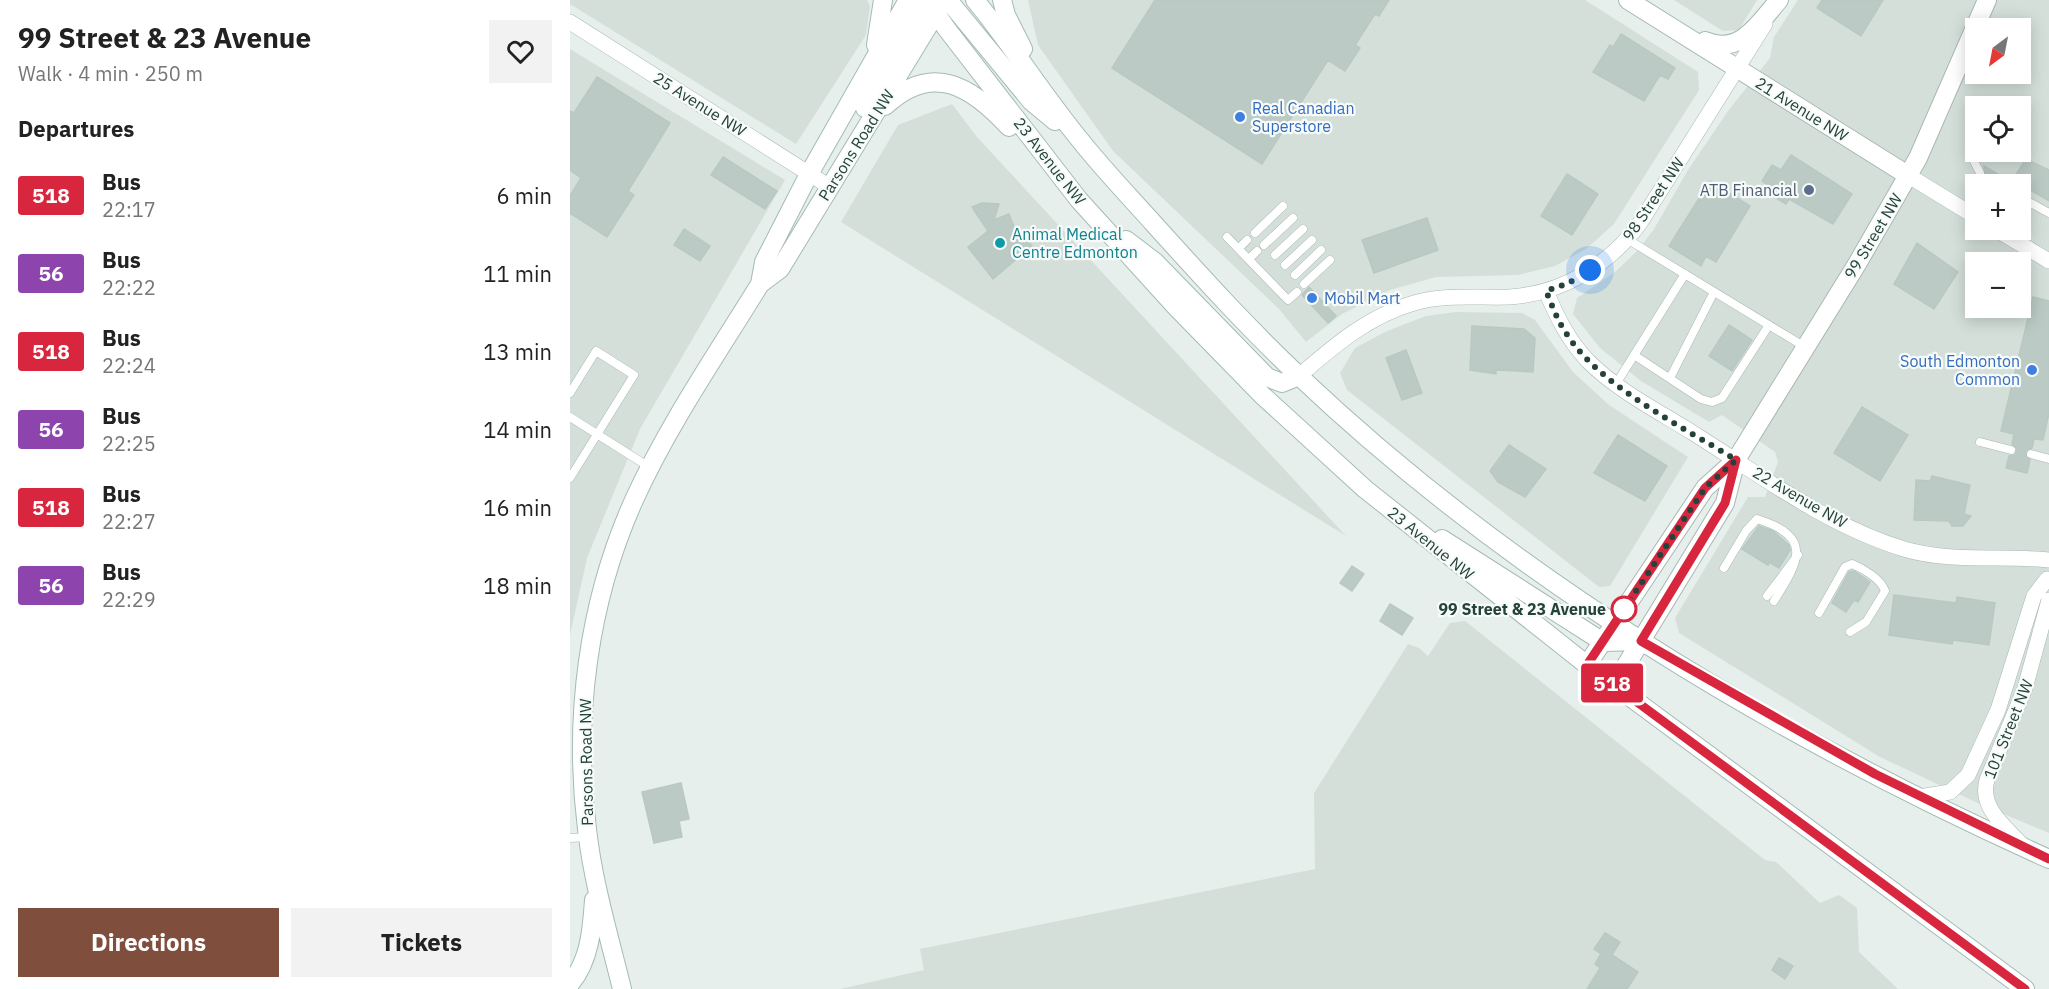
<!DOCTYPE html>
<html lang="en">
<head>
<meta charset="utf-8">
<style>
	body { margin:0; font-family:"IBM Plex Sans",sans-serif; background:#f2f2f2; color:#222; height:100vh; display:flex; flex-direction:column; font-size:22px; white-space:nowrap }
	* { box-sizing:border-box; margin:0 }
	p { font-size:20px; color:#767676 }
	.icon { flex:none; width:33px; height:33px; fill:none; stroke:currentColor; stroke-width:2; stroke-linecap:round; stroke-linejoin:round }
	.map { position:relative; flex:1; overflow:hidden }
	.details { display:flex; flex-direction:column; background:#fff; width:570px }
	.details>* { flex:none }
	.badge { padding:0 12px; border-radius:4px; font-size:21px; line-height:39px }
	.needle { width:39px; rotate:212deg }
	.controls { position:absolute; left:1395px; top:18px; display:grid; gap:12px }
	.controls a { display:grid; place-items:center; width:66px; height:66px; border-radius:0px; background:#fff; box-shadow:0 3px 15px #0003; font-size:30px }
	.you { position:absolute; width:30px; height:30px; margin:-15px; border:4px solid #fff; border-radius:50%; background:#1a73e8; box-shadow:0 0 0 9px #1a73e833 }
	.map>.badge { position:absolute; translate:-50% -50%; box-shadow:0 0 0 3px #fff }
	h2 { padding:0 18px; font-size:22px; line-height:54px }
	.round { display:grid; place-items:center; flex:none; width:63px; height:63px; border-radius:0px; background:#f2f2f2 }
	.head { display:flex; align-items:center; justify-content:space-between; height:102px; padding:0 18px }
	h1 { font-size:28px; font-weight:700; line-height:45px }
	.cta { display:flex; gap:12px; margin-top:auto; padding:12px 18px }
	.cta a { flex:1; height:69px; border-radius:0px; background:#804e3d; color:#fff; font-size:24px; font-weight:700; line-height:69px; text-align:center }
	.cta a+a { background:#f2f2f2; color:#222 }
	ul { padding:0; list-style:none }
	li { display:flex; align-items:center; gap:18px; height:78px; padding:0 18px }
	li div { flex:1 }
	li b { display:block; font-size:22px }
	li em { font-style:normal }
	li .badge { min-width:66px; font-weight:700; text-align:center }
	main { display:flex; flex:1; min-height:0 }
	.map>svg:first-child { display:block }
</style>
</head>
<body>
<main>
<section class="details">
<div class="head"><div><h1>99 Street &amp; 23 Avenue</h1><p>Walk · 4 min · 250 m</p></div><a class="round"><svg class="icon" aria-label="heart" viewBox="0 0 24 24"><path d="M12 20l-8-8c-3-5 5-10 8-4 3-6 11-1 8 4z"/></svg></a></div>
<h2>Departures</h2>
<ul>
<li><span class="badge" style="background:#d7263d;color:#fff">518</span><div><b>Bus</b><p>22:17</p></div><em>6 min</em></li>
<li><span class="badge" style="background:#8e44ad;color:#fff">56</span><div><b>Bus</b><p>22:22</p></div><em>11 min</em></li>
<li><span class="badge" style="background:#d7263d;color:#fff">518</span><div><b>Bus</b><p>22:24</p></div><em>13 min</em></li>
<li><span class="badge" style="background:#8e44ad;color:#fff">56</span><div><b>Bus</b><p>22:25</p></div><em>14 min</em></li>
<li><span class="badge" style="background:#d7263d;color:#fff">518</span><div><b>Bus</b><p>22:27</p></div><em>16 min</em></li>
<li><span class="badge" style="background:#8e44ad;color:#fff">56</span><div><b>Bus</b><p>22:29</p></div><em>18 min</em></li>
</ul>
<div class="cta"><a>Directions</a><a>Tickets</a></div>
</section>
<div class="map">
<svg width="1479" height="989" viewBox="0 0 1479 989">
	<rect width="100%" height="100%" fill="#e6efeb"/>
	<path fill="#d4dfda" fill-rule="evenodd" d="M0,0H297L300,6L296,35L226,144L0,4Z
		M458,0H1015L1128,72L1129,90L1044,224L1016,249L985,266L948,275L866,277L820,290L772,314L736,342L709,309L543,151L468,45Z
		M1104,0H1187L1169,30L1153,31Z
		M1228,0H1479V833L1410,804L1310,757L1109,633L1105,618L1178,497H1195L1208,462L1205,452L1152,415L1139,422L1071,381L1030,348L1003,314L1007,298L1045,272L1069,249L1084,229L1118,170L1158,111L1200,58L1204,37ZM1406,28H1450V74H1406ZM1406,106H1450V152H1406ZM1406,184H1450V230H1406ZM1406,262H1450V308H1406Z
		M0,49L215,180L70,429L17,558L0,635Z
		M382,104L407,137L776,536L271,222L328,125Z
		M886,312L952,313L965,320L1003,372L1039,405L1118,457L1040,586L1029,587L777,390L770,373L785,348L817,331L856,316Z
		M895,621L1195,860L1206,862L1250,903L1269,895L1287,908L1289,952L1328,989H270L354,970L350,949L745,869L744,793L838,644L849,648L858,656L880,623Z"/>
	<path fill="#bbcac4" stroke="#b8c9c2" stroke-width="1.5" d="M585,0H819L809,16L805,14L785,45L790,48L775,71L758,60L692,164L542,68Z
		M1252,0H1313L1291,36L1247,8Z
		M1051,34L1105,68L1098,79L1090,75L1074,101L1023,72L1040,45L1043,47Z
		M27,77L100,123L58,191L64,195L37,237L0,213V196L11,178L0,170V111L4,113Z
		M1221,155L1282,194L1263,224L1219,199L1216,204L1203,196L1206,192L1192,181L1202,165L1211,170Z
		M153,157L207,191L195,209L141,175Z
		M1456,159L1479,170V201L1450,184L1441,182Z
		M1414,166L1441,182L1445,184H1416L1406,179L1415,176Z
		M997,174L1028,194L1002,235L971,216Z
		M1140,181L1180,206L1146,262L1136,256L1131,266L1099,246Z
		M412,203L429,204L424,220L439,214L444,227L462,246L423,279L398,247L418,231L402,207Z
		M857,218L868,250L804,273L792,240Z
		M114,229L140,246L130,261L104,245Z
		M1347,243L1388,272L1364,309L1324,284Z
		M739,287L766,316L758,323L732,295Z
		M1463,297L1479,301V413L1473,440L1464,439L1462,448L1455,452L1460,460L1457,473L1436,468L1439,456L1445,455L1447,449L1442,444L1444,434L1431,431Z
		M1159,325L1182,340L1162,371L1139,356Z
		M902,326L954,329L965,338L963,372L926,370V374L900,370Z
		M836,350L852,393L832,400L816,358Z
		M1292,407L1338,435L1310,481L1264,453Z
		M1048,435L1097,466L1075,501L1024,473Z
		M939,445L976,469L955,497L928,482L920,471Z
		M1362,476L1400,485L1394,514L1401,516L1393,526H1382L1379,521L1344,520L1346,480L1360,481Z
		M1189,526L1203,531L1219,545L1220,550L1209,568L1199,562L1198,565L1172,549Z
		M782,566L794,574L782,591L770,583Z
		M1284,571L1300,582L1288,602L1284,600L1276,612L1262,603L1279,572Z
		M1324,595L1386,603L1387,597L1425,603L1419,645L1383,640L1382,644L1319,635Z
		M820,604L843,618L832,635L810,621Z
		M111,783L119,819L109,821L112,837L84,843L72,792Z
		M1035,933L1050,942L1042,955L1068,972L1057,989H1017L1030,968L1025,964L1031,954L1024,949Z
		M1209,958L1223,966L1215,979L1202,970Z"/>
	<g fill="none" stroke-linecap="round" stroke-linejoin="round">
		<g stroke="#a8b8b2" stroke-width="9">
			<path id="service" d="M1406,148L1401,155L1410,173
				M1450,197L1479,213
				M685,233L713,206
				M657,237L718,300L727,292
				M1057,239L1235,347
				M694,245L723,218
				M669,248L677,240
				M705,255L733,229
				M679,259L687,251
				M715,265L742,240
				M725,275L751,250
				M734,284L760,260
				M1064,355L1131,399L1142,402L1152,398L1199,325
				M1100,378L1144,292
				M1046,384L1115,274
				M0,393L26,351L64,375L0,478
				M0,417L79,467
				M1410,442L1441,450
				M1461,454L1479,459
				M1154,568L1176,531L1187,519C1245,537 1228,563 1204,601
				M1197,596L1228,555
				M1249,613L1275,567L1282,564C1294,569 1311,579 1315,591L1296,622L1280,632
				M0,838L17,837"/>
		</g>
		<g stroke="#a8b8b2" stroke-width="16">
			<path id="minor" d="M0,22L260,187
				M1339,176L1406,217
				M1427,230L1479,261
				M976,291C987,317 998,340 1018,361C1048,391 1088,411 1123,433C1190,475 1258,526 1334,549C1381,563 1431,555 1479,560
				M729,376C764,346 798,316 844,303C875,294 907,298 939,297C992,294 1039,265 1070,223L1195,24
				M1349,797L1380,792L1398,775L1428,710L1464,596L1477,579
				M1452,845C1435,826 1409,808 1417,780L1455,688L1479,600"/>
		</g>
		<g stroke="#a8b8b2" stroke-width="20">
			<path id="tertiary" d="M1058,0L1339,176
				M1135,41C1170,56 1188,24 1209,0
				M1017,665L1135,488L1166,460L1287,264L1348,158L1417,0
				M1044,685L1155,503L1166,460"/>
		</g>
		<g stroke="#a4bbb3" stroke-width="20">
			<path id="secondary" d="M357,0L376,28L509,200L606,307L692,395L795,489L1017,665L1455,989
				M378,0L461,101L485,121
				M405,0C442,45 473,95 510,140C533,169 559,196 584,224C631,276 678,328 729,376C944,580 1210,738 1479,859
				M432,0L436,15L453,49
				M306,45L313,0
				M315,106C363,61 402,87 439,127
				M295,108L356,0
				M556,240L585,262L697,377L712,383L729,376
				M190,284L194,262L239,174L338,0
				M872,539L1033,642L1071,641
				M0,984C20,960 22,929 24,900
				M52,989C39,936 23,883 17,829C3,719 18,602 64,500C98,425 147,354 190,284L210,269L374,0"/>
		</g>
		<use href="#service" stroke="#fff" stroke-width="8"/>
		<use href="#minor" stroke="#fff" stroke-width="15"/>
		<use href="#tertiary" stroke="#fff" stroke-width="18"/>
		<use href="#secondary" stroke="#fff" stroke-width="18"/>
	</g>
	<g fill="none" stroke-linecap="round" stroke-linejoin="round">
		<g stroke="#fff" stroke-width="14">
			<path id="line" d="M1455,989L1017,665L1135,488L1166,460L1155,503L1071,641L1305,774L1479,859"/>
		</g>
		<use href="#line" stroke="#d7263d" stroke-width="9"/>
		<path stroke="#24423a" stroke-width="6" stroke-dasharray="0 10.8" d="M1020,270L999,283L976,291C982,305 987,320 996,333C1030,387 1112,426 1166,460L1135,488L1054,609"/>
	</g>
	<g fill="#3f7fe0" stroke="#f7fbf9" stroke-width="2">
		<circle cx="670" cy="117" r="6"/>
		<circle cx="742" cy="298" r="6"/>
		<circle cx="1462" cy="370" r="6"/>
	</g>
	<circle fill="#5c6f8a" stroke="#f7fbf9" stroke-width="2" cx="1239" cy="190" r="6"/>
	<circle fill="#0f9aa8" stroke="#f7fbf9" stroke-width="2" cx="430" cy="243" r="6"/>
	<circle fill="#fff" stroke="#d7263d" stroke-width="3" cx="1054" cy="609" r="12"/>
	<g text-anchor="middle" stroke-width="4.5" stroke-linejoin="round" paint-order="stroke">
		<g font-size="16" fill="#24423a" stroke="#f7fbf9">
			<text transform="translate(130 104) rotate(32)" y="6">25 Avenue NW</text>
			<text transform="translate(1232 109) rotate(32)" y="6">21 Avenue NW</text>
			<text transform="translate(286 145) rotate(-58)" y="6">Parsons Road NW</text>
			<text transform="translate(480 161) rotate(52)" y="6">23 Avenue NW</text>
			<text transform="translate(1083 199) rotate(-56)" y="6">98 Street NW</text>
			<text transform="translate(1303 236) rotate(-59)" y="6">99 Street NW</text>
			<text transform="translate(1230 497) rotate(30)" y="6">22 Avenue NW</text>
			<text transform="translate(861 543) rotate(39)" y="6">23 Avenue NW</text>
			<text transform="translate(1438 729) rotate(-68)" y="6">101 Street NW</text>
			<text transform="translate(16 762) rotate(-91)" y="6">Parsons Road NW</text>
		</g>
		<g font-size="16" fill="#366cbe" stroke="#f7fbf9" text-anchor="start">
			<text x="682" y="114">Real Canadian<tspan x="682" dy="18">Superstore</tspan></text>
			<text x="754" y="304">Mobil Mart</text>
			<text x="1450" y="367" text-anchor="end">South Edmonton<tspan x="1450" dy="18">Common</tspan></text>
		</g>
		<g font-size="16" fill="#4e5e75" stroke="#f7fbf9" text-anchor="end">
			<text x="1227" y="196">ATB Financial</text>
		</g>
		<g font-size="16" fill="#0d838f" stroke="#f7fbf9" text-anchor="start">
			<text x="442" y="240">Animal Medical<tspan x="442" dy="18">Centre Edmonton</tspan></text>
		</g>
		<g font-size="16" font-weight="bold" fill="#24423a" stroke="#f7fbf9" text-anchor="end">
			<text x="1036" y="615">99 Street &amp; 23 Avenue</text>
		</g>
	</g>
</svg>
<div class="controls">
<a><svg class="needle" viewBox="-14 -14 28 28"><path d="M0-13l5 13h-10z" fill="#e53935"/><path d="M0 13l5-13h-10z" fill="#767676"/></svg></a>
<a><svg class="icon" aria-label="locate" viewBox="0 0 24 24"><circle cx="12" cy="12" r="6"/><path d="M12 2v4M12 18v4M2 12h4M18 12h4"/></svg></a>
<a>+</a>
<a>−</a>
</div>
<div class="you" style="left:1020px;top:270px"></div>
<b class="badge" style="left:1042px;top:683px;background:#d7263d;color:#fff">518</b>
</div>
</main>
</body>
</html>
